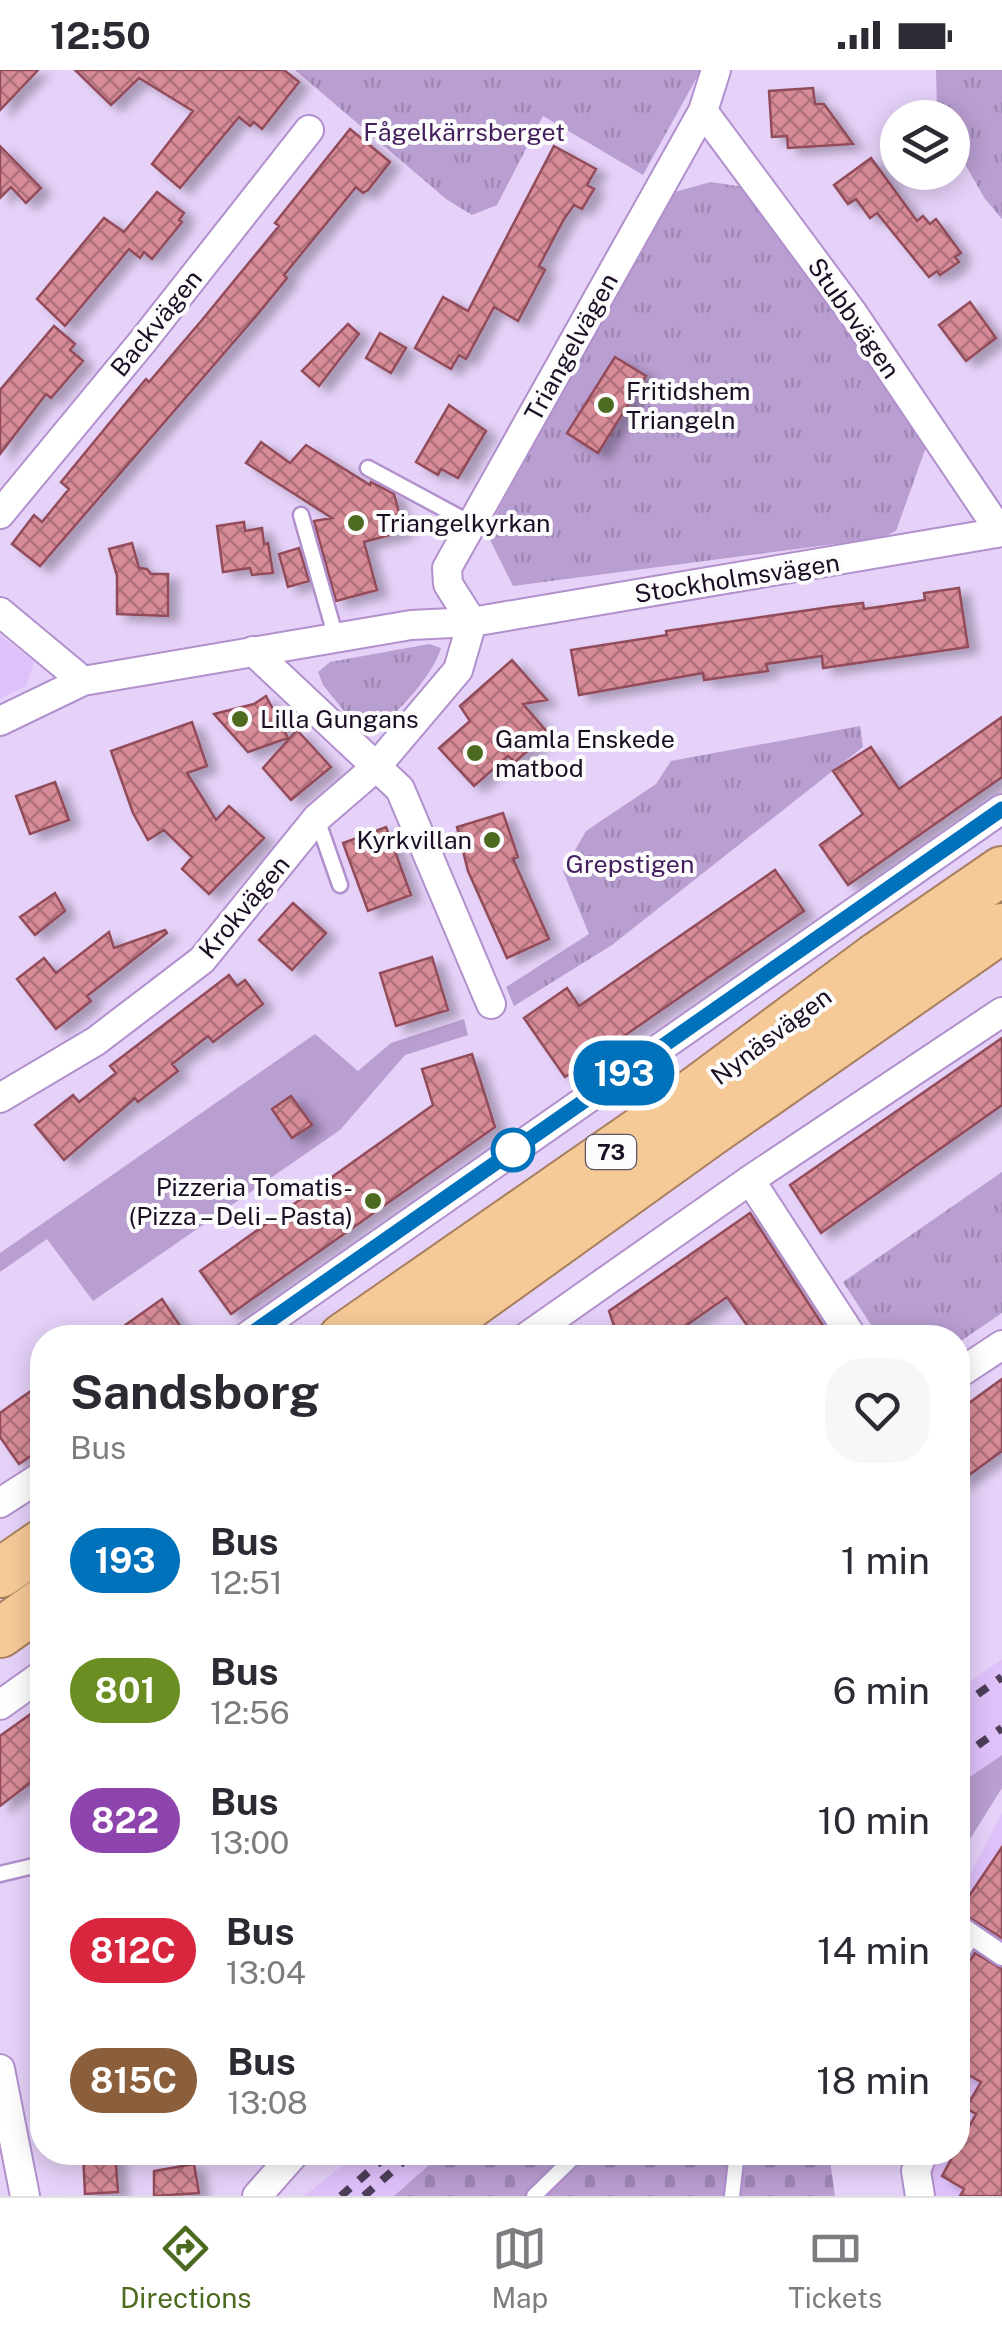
<!DOCTYPE html>
<html lang="en">
<head>
<meta charset="utf-8">
<style>
	body { margin:0; font-family:"Public Sans",sans-serif; background:#f7f7f7; color:#2b2b33; height:100vh; display:flex; flex-direction:column; font-size:38px; white-space:nowrap }
	* { box-sizing:border-box; margin:0 }
	p { font-size:32px; color:#7c7c81 }
	.icon { flex:none; width:55px; height:55px; fill:none; stroke:currentColor; stroke-width:2; stroke-linecap:round; stroke-linejoin:round }
	.map { position:relative; flex:1; overflow:hidden }
	.drawer { position:absolute; left:30px; top:1255px; width:940px; height:840px; display:flex; flex-direction:column; background:#fff; border-radius:40px; box-shadow:0 5px 25px #0003 }
	.drawer>* { flex:none }
	.badge { padding:0 20px; border-radius:32px; font-size:35px; line-height:65px }
	.tools { position:absolute; left:880px; top:30px; display:grid; gap:20px }
	.tools a { display:grid; place-items:center; width:90px; height:90px; border-radius:50%; background:#fff; box-shadow:0 5px 25px #0003; font-size:50px }
	.map>.badge { position:absolute; translate:-50% -50%; box-shadow:0 0 0 5px #fff }
	.round { display:grid; place-items:center; flex:none; width:105px; height:105px; border-radius:40px; background:#f7f7f7 }
	.head { display:flex; align-items:center; justify-content:space-between; height:170px; padding:0 40px }
	h1 { font-size:48px; font-weight:700; line-height:75px }
	ul { padding:0; list-style:none }
	li { display:flex; align-items:center; gap:30px; height:130px; padding:0 40px }
	li div { flex:1 }
	li b { display:block; font-size:38px }
	li em { font-style:normal }
	li .badge { min-width:110px; font-weight:700; text-align:center }
	.status { display:flex; justify-content:space-between; align-items:center; height:70px; padding:0 50px; background:#fff; direction:ltr }
	.status svg { height:28px; fill:currentColor }
	.tabs { display:flex; justify-content:space-around; align-items:center; height:140px; border-top:2px solid #e1e1e2; background:#fff; font-size:28px; color:#7c7c81 }
	.tabs a { display:grid; justify-items:center; gap:5px }
	.tabs .selected { color:#4c6b20 }
	.map>svg:first-child { display:block }
</style>
</head>
<body>
<div class="status"><b>12:50</b><svg viewBox="0 0 49 12"><path d="M0 12V9h3v3zM5 12V6h3v6zM10 12V3h3v9zM15 12V0h3v12zM26 1h20v11H26zM47 4h2v5h-2z"/></svg></div>
<div class="map">
<svg width="1002" height="2126" viewBox="0 0 1002 2126">
	<defs>
		<pattern id="cemetery-stones" width="16" height="16" patternUnits="userSpaceOnUse" patternTransform="scale(2.5)"><rect width="16" height="16" fill="#b99ed1"/><path d="M2 7V4a2 2 0 0 1 4 0v3zM10 15v-3a2 2 0 0 1 4 0v3z" fill="#9e87b3"/></pattern>
		<pattern id="park-tufts" width="24" height="20" patternUnits="userSpaceOnUse" patternTransform="scale(2.5)"><rect width="24" height="20" fill="#b99ed1"/><path d="M3 7l-1-3M5 7V3M7 7l1-3M15 17l-1-3M17 17v-4M19 17l1-3" fill="none" stroke="#9e87b3"/></pattern>
		<pattern id="building-cross-hatch" width="8" height="8" patternUnits="userSpaceOnUse" patternTransform="scale(2.5)"><rect width="8" height="8" fill="#d88c98"/><path d="M0 0l8 8M0 8l8-8" fill="none" stroke="#ae717c"/></pattern>
		<filter id="shadow"><feDropShadow dx="10" dy="6" stdDeviation="5" flood-color="#0004"/></filter>
	</defs>
	<rect width="100%" height="100%" fill="#e6d2f9"/>
	<path fill="#dfc1fa" d="M0,565L34,592L26,616L0,629Z
		M1002,1589V1685L958,1715V1620Z
		M1002,1743V2126H932L929,2102L936,2083L958,2082V1828Z
		M360,2082H443L444,2083L394,2126H304Z"/>
	<path fill="#b99ed1" d="M464,949L468,965L405,985L340,1060L93,1231L47,1169L0,1202V1183L315,964L358,1001L391,973Z
		M1002,1685V1718L958,1788V1715Z"/>
	<path fill="url(#cemetery-stones)" d="M444,2082L829,2083L835,2126H394Z"/>
	<path fill="url(#park-tufts)" d="M295,0H701L643,105L543,46L497,135L472,145L446,129Z
		M936,0H1002V149L985,129L953,73L952,48L941,47L937,38Z
		M711,112L744,117L917,358L926,377L896,461L881,468L513,516L486,462L671,123Z
		M429,574L441,578C434,605 390,654 364,666L323,615L318,602L330,592Z
		M860,656L863,677L612,875L514,936L506,917L589,864L563,801L586,761L656,714L671,691Z
		M1002,1102V1243L958,1273V1268L879,1267L843,1212Z"/>
	<path fill="url(#building-cross-hatch)" stroke="#924c5a" stroke-width="2.5" filter="url(#shadow)" d="M0,0H38L0,40Z
		M75,0H284L299,12L262,59L254,52L250,56L239,47L180,118L152,94L193,41L139,8L111,35Z
		M813,18L815,34H824L853,74L788,78L787,66L772,67L769,21Z
		M350,59L390,92L368,120L363,123L356,117L284,205L287,208L257,245L40,496L12,474L34,445L42,452L69,419L61,412L130,328L146,309L149,312L202,250L279,156L275,153Z
		M0,76L41,118L26,133L11,117L0,128Z
		M554,76L596,99L587,115L594,119L582,139L574,135L564,149L539,196L545,200L518,251L494,237L466,289L459,285L451,299L415,278L443,227L468,241Z
		M871,88L917,151L923,146L930,154L936,149L961,183L955,187L959,192L940,205L937,201L929,207L877,143L870,148L856,129L848,134L834,115Z
		M157,122L184,143L179,150L182,152L152,189L144,182L140,188L129,179L65,256L37,229L104,148L124,162Z
		M970,232L996,268L966,291L939,255Z
		M348,254L359,264L319,316L302,301Z
		M54,256L75,274L70,280L83,291L51,328L46,324L0,384V320Z
		M380,263L406,278L391,303L366,288Z
		M615,287L646,306L598,383L567,363Z
		M449,335L486,361L458,408L441,399L438,405L416,392Z
		M261,372L290,393L306,375L370,415L371,412L394,424L404,461L364,472L377,520L336,531L314,451L332,448L246,393Z
		M244,452L245,461L262,458L264,474L268,473L273,503L252,505L250,498L223,502L217,456Z
		M132,473L139,498L147,499L151,504H168V546L117,544V506L109,479Z
		M299,478L309,511L288,517L279,484Z
		M959,518L968,577L823,598L822,586L766,594L768,601L704,610L703,603L579,625L571,580L667,565L666,561L830,537L863,533L864,539L925,530L924,523Z
		M512,590L547,630L523,634L548,663L515,692L508,686L474,716L439,678L470,651L460,636Z
		M266,626L288,668L248,682L214,644L254,634Z
		M1002,647V707L848,815L820,775L863,744L833,701L871,677L899,719Z
		M192,652L207,696L187,703L216,750L229,736L264,768L209,824L182,799L192,787L164,760L148,770L133,743L111,681Z
		M297,660L331,697L291,730L263,698Z
		M55,712L69,750L30,764L16,726Z
		M503,743L518,787L513,789L549,869L507,888L468,801L457,757Z
		M386,757L411,825L368,841L343,773Z
		M775,800L804,841L565,1007L524,948L567,918L579,936Z
		M55,823L65,841L35,865L20,847Z
		M293,833L326,863L292,900L259,870Z
		M165,860L167,863L87,926L91,931L56,959L17,909L44,888L56,903L109,862L114,878Z
		M432,887L448,940L396,956L380,903Z
		M229,905L237,916L245,910L263,934L213,972L208,966L172,994L178,1001L138,1032L135,1028L64,1090L35,1055L73,1025L79,1032L116,1003L110,996Z
		M1002,968V1035L821,1163L790,1115Z
		M472,984L495,1057L231,1244L200,1201L433,1035L422,999Z
		M291,1026L312,1055L292,1068L272,1039Z
		M750,1143L831,1268H756L727,1227L678,1261L680,1268H618L609,1241Z
		M162,1229L188,1268H107Z
		M1002,1309V1381L958,1413V1341Z
		M42,1313V1378L19,1394L0,1367V1343Z
		M42,1636V1704L0,1736V1666Z
		M1002,1777V1868L959,1841Z
		M975,1883L1002,1899V2126H960L964,2119L942,2106L976,2044L966,2038L981,2012L958,1999V1899L966,1896Z
		M83,2082H115L118,2122L85,2124Z
		M194,2094L199,2123L154,2126V2101Z"/>
	<g fill="none" stroke-linecap="round" stroke-linejoin="round">
		<g stroke="#b190cd" stroke-width="19">
			<path id="service" d="M368,398L472,454
				M301,445L336,568
				M317,749L340,815
				M0,1804L42,1794
				M534,2126L579,2082
				M732,2126L737,2082"/>
		</g>
		<g stroke="#b190cd" stroke-width="25">
			<path id="pedestrian" d="M958,1855L1002,1885
				M958,1885L969,1864"/>
		</g>
		<g stroke="#b190cd" stroke-width="32">
			<path id="minor" d="M703,41L852,242L999,460
				M0,444L143,271L309,60
				M0,542L83,611
				M253,581L400,719L491,934
				M0,651L83,611L411,555L472,552L1002,462
				M0,1028L96,971L202,890L317,748L375,698L458,600L472,552L448,514L447,498L703,41L716,0
				M750,1110L853,1268
				M245,1268L1002,739
				M525,1268L750,1110L1002,942
				M958,1304L1002,1275
				M0,1433L42,1406
				M0,1635L42,1605
				M0,1999L25,2126
				M257,2126L296,2082
				M920,2126L916,2101L923,2082"/>
		</g>
		<g stroke="#a87f5e" stroke-width="52">
			<path id="trunk" d="M343,1268L664,1045L874,889L1002,801
				M423,1268L710,1062L1002,858
				M0,1503L42,1474
				M0,1563L42,1533"/>
		</g>
		<use href="#service" stroke="#fff" stroke-width="14"/>
		<use href="#pedestrian" stroke="#fff" stroke-width="20"/>
		<use href="#minor" stroke="#fff" stroke-width="28"/>
		<use href="#trunk" stroke="#f6ca97" stroke-width="48"/>
		<path stroke="#4c3e59" stroke-width="8" stroke-dasharray="12 12" stroke-linecap="butt" d="M958,1638L1002,1607
			M958,1689L1002,1658
			M341,2126L391,2082
			M364,2126L414,2082"/>
	</g>
	<g fill="none" stroke-linecap="round" stroke-linejoin="round">
		<g stroke="#fff" stroke-width="22">
			<path id="line" d="M245,1268L1002,739"/>
		</g>
		<use href="#line" stroke="#0072bc" stroke-width="15"/>
	</g>
	<g fill="#4c6b20" stroke="#fcfcfc" stroke-width="4">
		<circle cx="606" cy="335" r="10"/>
		<circle cx="356" cy="453" r="10"/>
		<circle cx="240" cy="649" r="10"/>
		<circle cx="475" cy="683" r="10"/>
		<circle cx="492" cy="770" r="10"/>
		<circle cx="373" cy="1131" r="10"/>
	</g>
	<circle fill="#fff" stroke="#0072bc" stroke-width="5" cx="513" cy="1080" r="20"/>
	<g text-anchor="middle" stroke-width="8" stroke-linejoin="round" paint-order="stroke">
		<rect fill="#fcfcfc" stroke="#5e5566" stroke-width="2.5" x="586" y="1065" width="50" height="34" rx="8"/>
		<g font-size="22" font-weight="bold" fill="#1b0e25">
			<text x="611" y="1090">73</text>
		</g>
		<g font-size="25" fill="#441e5d" stroke="#fcfcfc">
			<text x="464" y="71">Fågelkärrsberget</text>
			<text x="630" y="803">Grepstigen</text>
		</g>
		<g font-size="25" fill="#1b0e25" stroke="#fcfcfc">
			<text transform="translate(854 248) rotate(55)" y="9">Stubbvägen</text>
			<text transform="translate(156 253) rotate(-51)" y="9">Backvägen</text>
			<text transform="translate(571 277) rotate(-61)" y="9">Triangelvägen</text>
			<text transform="translate(737 508) rotate(-9)" y="9">Stockholmsvägen</text>
			<text transform="translate(244 837) rotate(-50)" y="9">Krokvägen</text>
			<text transform="translate(771 966) rotate(-37)" y="9">Nynäsvägen</text>
		</g>
		<g font-size="25" fill="#1b0e25" stroke="#fcfcfc" text-anchor="start">
			<text x="626" y="330">Fritidshem<tspan x="626" dy="29">Triangeln</tspan></text>
			<text x="376" y="462">Triangelkyrkan</text>
			<text x="260" y="658">Lilla Gungans</text>
			<text x="495" y="678">Gamla Enskede<tspan x="495" dy="29">matbod</tspan></text>
			<text x="472" y="779" text-anchor="end">Kyrkvillan</text>
			<text x="353" y="1126" text-anchor="end">Pizzeria Tomatis-<tspan x="353" dy="29">(Pizza – Deli – Pasta)</tspan></text>
		</g>
	</g>
</svg>
<div class="tools">
<a><svg class="icon" aria-label="layers" viewBox="0 0 24 24"><path d="M12 4l9 5-9 5-9-5zM3 14l9 5 9-5"/></svg></a>
</div>
<b class="badge" style="left:624px;top:1003px;background:#0072bc;color:#fff">193</b>
<section class="drawer">
<div class="head"><div><h1>Sandsborg</h1><p>Bus</p></div><a class="round"><svg class="icon" aria-label="heart" viewBox="0 0 24 24"><path d="M12 20l-8-8c-3-5 5-10 8-4 3-6 11-1 8 4z"/></svg></a></div>
<ul>
<li><span class="badge" style="background:#0072bc;color:#fff">193</span><div><b>Bus</b><p>12:51</p></div><em>1 min</em></li>
<li><span class="badge" style="background:#6b8e23;color:#fff">801</span><div><b>Bus</b><p>12:56</p></div><em>6 min</em></li>
<li><span class="badge" style="background:#8e44ad;color:#fff">822</span><div><b>Bus</b><p>13:00</p></div><em>10 min</em></li>
<li><span class="badge" style="background:#d7263d;color:#fff">812C</span><div><b>Bus</b><p>13:04</p></div><em>14 min</em></li>
<li><span class="badge" style="background:#8b5e3c;color:#fff">815C</span><div><b>Bus</b><p>13:08</p></div><em>18 min</em></li>
</ul>
</section>
</div>
<nav class="tabs">
<a class="selected"><svg class="icon" aria-label="directions" viewBox="0 0 24 24"><path d="M12 3l9 9-9 9-9-9zM9 14v-3h6M13 9l2 2-2 2"/></svg>Directions</a>
<a><svg class="icon" aria-label="map" viewBox="0 0 24 24"><path d="M3 6l6-2 6 2 6-2v14l-6 2-6-2-6 2zM9 4v14M15 6v14"/></svg>Map</a>
<a><svg class="icon" aria-label="tickets" viewBox="0 0 24 24"><path d="M3 7h18v10H3zM15 7v10"/></svg>Tickets</a>
</nav>
</body>
</html>
